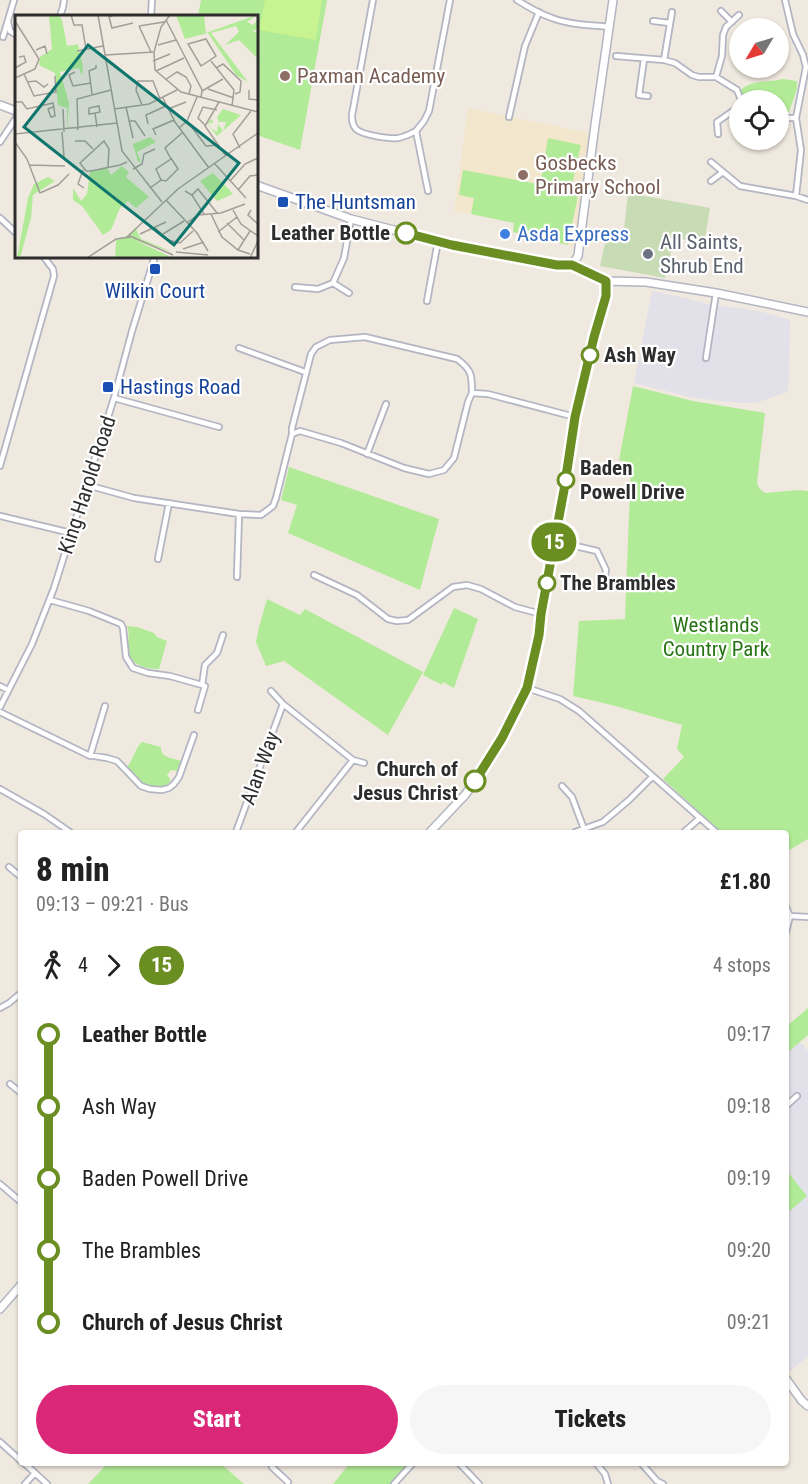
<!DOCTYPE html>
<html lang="en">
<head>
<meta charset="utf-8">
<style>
	body { margin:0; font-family:"Roboto Condensed",sans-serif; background:#f6f6f6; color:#222; height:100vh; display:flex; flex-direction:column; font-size:22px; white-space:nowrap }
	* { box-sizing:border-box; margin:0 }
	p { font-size:20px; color:#767676 }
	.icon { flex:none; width:33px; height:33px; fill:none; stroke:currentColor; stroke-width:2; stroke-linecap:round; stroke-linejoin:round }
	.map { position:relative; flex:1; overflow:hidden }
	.details { position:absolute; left:18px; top:830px; width:771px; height:636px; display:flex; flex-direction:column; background:#fff; border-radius:6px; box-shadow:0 2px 4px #0004 }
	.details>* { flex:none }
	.badge { padding:0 12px; border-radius:20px; font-size:21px; line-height:39px }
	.needle { width:39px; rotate:232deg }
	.tools { position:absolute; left:729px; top:18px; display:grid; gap:12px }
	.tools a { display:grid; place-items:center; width:60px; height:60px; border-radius:50%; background:#fff; box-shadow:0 2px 4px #0004; font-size:30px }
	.map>.badge { position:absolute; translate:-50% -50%; box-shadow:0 0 0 3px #fff }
	.legs { display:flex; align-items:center; gap:9px; height:66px; padding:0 18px; font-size:20px }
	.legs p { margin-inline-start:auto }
	.headline { display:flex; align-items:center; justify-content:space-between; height:102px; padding:0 18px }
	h1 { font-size:33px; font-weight:800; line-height:45px }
	.button { display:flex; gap:12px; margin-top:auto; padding:12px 18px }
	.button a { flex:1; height:69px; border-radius:36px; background:#db2777; color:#fff; font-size:24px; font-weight:800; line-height:69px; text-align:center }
	.button a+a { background:#f6f6f6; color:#222 }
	ul { padding:0 18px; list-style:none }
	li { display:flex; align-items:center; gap:21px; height:72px; font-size:22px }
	li i { display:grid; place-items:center; width:9px; height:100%; margin:0 8px; background:currentColor }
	li i::after { content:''; width:15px; height:15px; margin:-8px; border:4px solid; border-radius:50%; background:#fff }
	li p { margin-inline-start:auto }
	li:first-child i { background:linear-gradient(#0000 50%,currentColor 0) }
	li:last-child i { background:linear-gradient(currentColor 50%,#0000 0) }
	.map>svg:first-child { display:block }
</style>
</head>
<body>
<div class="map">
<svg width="808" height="1484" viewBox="0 0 808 1484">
	<rect width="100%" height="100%" fill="#f0e9df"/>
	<path fill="#e2e0e8" d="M652,291L686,298L706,304L759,311L790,320L789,378L787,392L756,403H740L694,398L634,383Z
		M800,1042L808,1051V1356L787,1374L786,1373V1054Z"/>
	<path fill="#f2e7cd" d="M468,108L594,134L579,248L513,232L514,223L454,211Z"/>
	<path fill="#b2eb97" d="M201,0H327L300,150L257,135L256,16H198Z
		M783,79L797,81V89L789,112L779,113L778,100H744L739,92C750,79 768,83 783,79Z
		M548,138L581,145L572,185L541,179Z
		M463,170L538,184L545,181L567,185L573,194L578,195L568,245L513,232L514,223L471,214L474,198L459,195Z
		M633,386L693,401L765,413L757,483L759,488L765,493L799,490L808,491V839L786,852V832H721L663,779L684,757L677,749L682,725L612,705L573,696L579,621L625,619L631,463L619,460Z
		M289,467L439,519L420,590L288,533L297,505L281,500Z
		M267,599L300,615L305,609L423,672L388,735L284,661L266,666L256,642L259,627Z
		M454,608L478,619L454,688L443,682L442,685L423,675Z
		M127,626L137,627L154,633L157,637L167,641L159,669C144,669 127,664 128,646C128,638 130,634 127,626Z
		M142,742L161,747C160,758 173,758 181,761L177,771L171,770L167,775L171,780L167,785C146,792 140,781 127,767C134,759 135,748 142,742Z
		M808,1008V1035L786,1054V1027Z
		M787,1171L807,1196L790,1211L786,1206Z
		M108,1463H220L244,1484H88Z
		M350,1463H411L390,1484H333Z"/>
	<path fill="#c7dbb4" d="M628,193L710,208L704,243L674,238L665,278L600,266L608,230L621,231L624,229Z"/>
	<path fill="#c8f391" d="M265,0H322L316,40L259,30Z"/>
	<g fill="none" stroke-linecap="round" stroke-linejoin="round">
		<g stroke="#b3b5c2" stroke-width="8">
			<path id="street" d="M373,0L352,115C352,120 352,125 356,129C362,135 389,139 398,138C405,137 410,134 416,131
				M517,0C528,7 540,14 552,18C570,25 591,25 610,27
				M785,0L793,34L803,55L806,67L796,118L801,150L796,196
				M721,11L732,22
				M60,16L63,7L64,0
				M151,16L152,0
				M653,21L670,23
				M8,22L10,31L16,35
				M3,37L14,0
				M616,56L664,60L675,63L692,75L699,77H716L737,90L741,100
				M644,59L639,95L648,96
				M664,60L672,12
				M716,77L722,56L723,35L726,27L739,15
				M509,117L525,46L539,12
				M778,118H796
				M718,134L717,122L740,106
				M0,142L16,118
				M711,162L740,186L796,196L808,200
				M711,181L723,172
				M428,191L416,131L424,121L429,111L450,0
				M0,218L16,233
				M333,283L349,293
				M295,287L318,289L333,283L344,258L351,219
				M427,301L438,241
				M239,348L305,372
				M706,358L716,293
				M114,398L219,427
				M292,434V428L311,354L316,347L330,340L365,337L457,359C472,370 472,375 472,393
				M367,454L386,404
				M0,466L54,276L53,269L43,256
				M87,485L134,498L239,514L261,515L273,506L276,498L292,434L300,431L341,443L404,468L429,474L444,470L454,458L468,402L472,393L488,394L575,417
				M0,516L71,533
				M554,541L597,551L606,570L604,582
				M158,559L169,503
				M314,575L357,595L388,619L397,621L408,620L453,587L467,585L481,589L515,607L541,614
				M237,577L239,514
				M50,600L89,611L121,624L123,628L126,657L133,668L148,673L170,676L202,685L205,665L217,653L223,635
				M0,686L8,690
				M527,688L560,699L579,711L716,832
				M271,691L283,704L353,760L364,763
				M0,707L32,644L54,588L114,398L132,331L155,256
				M198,710L205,686
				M0,712L88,755L107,758L117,761L141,786L150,789L162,790L169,788L174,784L179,777L194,735
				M90,756L105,706
				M562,786L572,797L584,829
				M0,789L44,814L70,832
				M236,832L283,704
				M296,832L353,760
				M575,832L603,822L629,800L652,777
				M684,832L700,818
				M9,867L21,877
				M786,907L790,916L786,932
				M790,916L808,917
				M0,1008L9,1003L21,993
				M10,1084L21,1093
				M786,1106L797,1096
				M0,1184L21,1202
				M0,1442L21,1461
				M23,1462L47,1484
				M271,1462L272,1467L288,1482
				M458,1462L479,1484
				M595,1462L605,1474L608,1484
				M642,1464L657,1481L663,1484
				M25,1484L35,1473
				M394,1484L414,1462"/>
		</g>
		<g stroke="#b3b5c2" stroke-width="10">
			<path id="secondary" d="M0,105L16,111
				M256,185L351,219L452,245L557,265H572L606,281L646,282L716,293L808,312
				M572,265L578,256L595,125L613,0
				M430,832L465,795L485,767L502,738L527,688L539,635L541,614L564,491L575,417L594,337L605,296L606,281
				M0,1309L21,1285
				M786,1379L802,1401L808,1406"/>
		</g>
		<use href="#street" stroke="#fff" stroke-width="4.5"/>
		<use href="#secondary" stroke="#fff" stroke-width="7"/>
	</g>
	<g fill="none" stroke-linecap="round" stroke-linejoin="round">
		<g stroke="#fff" stroke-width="14">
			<path id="line-1" d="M406,233L452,245L557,265H572L606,281V296L594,337L575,417L564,490L541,614L539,635L527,688L502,738L475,781"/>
		</g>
		<use href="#line-1" stroke="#6b8e23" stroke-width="9"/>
	</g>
	<g fill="#8d6e63" stroke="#fff" stroke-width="2">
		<circle cx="285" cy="76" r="6"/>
		<circle cx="523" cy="175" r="6"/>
	</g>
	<g fill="#1a4fb4" stroke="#fff" stroke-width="2">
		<rect x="277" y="196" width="12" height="12" rx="3"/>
		<rect x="149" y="263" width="12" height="12" rx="3"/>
		<rect x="102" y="381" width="12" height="12" rx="3"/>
	</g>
	<g fill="#fff" stroke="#6b8e23" stroke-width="3">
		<circle cx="406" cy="233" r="10"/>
		<circle cx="590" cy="355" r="8"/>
		<circle cx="566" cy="480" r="8"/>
		<circle cx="547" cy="583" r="8"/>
		<circle cx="475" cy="781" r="10"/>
	</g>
	<circle fill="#3f7fe0" stroke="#fff" stroke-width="2" cx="505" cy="234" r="6"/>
	<circle fill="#6b7280" stroke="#fff" stroke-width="2" cx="648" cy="254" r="6"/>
	<g text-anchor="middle" stroke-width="4.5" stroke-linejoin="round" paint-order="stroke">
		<g font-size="21" fill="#785e54" stroke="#fff" text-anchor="start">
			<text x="297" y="83">Paxman Academy</text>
			<text x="535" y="170">Gosbecks<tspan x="535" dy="24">Primary School</tspan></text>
		</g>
		<g font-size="21" fill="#164399" stroke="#fff" text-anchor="start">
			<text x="295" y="209">The Huntsman</text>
			<text x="155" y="298" text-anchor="middle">Wilkin Court</text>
			<text x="120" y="394">Hastings Road</text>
		</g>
		<g font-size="21" font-weight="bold" fill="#2d2d2d" stroke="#fff" text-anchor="start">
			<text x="390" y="240" text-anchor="end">Leather Bottle</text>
			<text x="604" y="362">Ash Way</text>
			<text x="580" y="475">Baden<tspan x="580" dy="24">Powell Drive</tspan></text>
			<text x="560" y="590">The Brambles</text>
			<text x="458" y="776" text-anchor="end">Church of<tspan x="458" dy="24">Jesus Christ</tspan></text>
		</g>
		<g font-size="21" fill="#366cbe" stroke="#fff" text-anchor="start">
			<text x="517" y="241">Asda Express</text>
		</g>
		<g font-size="21" fill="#5b616d" stroke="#fff" text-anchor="start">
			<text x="660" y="249">All Saints,<tspan x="660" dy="24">Shrub End</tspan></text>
		</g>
		<g font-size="21" fill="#2d2d2d" stroke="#fff">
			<text transform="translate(87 485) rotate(-72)" y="7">King Harold Road</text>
			<text transform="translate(260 768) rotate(-70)" y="7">Alan Way</text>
		</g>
		<g font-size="21" fill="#267413" stroke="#fff">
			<text x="716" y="632">Westlands<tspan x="716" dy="24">Country Park</tspan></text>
		</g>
	</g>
	<g transform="translate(15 15)">
		<rect width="243" height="243" fill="#f0e9df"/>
		<path d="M34,0H44L47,5L52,31L63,29L68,52L67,61L64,53L45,57L54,88L52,116V93L43,90L40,58L24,50L25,42L37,34ZM161,0H189L191,18L242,0L232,7L238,10L243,4V14L237,16L243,18V44L224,25L210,30L224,17L221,11L196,18L233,67L221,60L193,18L170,24ZM208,94L226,100L202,121L192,108L197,104L198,108H193L196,113L202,117L203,109L208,116L211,107H204L202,102ZM135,122L141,127L122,137L126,146L123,147L118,129ZM107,151L114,157L111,162L134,182L121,193L113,186L105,193L96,215L88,220L67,191L58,185V173L66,186L72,179L75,156L92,153L96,160ZM198,158L209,169L218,179L202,186L185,166ZM33,162L40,166L18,180L16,203L5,243H2L13,183L19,169ZM120,212L126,224L158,237L122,226L158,243H100L101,225L116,219Z" fill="#b2eb97"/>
		<path fill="none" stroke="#a29e98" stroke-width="1.5" d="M56,0L59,10H67L71,34M83,0L107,136L147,187M99,0L94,2L97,13L118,8M155,0L146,12L139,37L140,55L166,77L243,97M151,5L187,75L186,83M0,6L24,44L20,54L0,63M124,11L136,37M124,11L149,7M191,24L201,41L186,51L173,29ZM143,30L161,25M21,35L30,31L32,39M62,36L88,31M90,40L139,37M138,46L155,39M196,46L219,75L217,91M0,53L11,47L9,41L4,42M201,53L208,49L226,66L225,77L220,79M141,56L169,43M60,57L54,60L58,71L76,68M9,59L19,81L41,77L40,61M150,65L162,57L171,62L176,71L174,79M12,67L21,66L29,72L33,69M193,74L219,83M234,75V84L243,85M187,76L208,64M77,79L74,56L81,53V50M148,83L160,107L194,153M0,87H7L12,94L38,88L39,93L40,101L36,102L33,94L38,92M204,87L190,111L211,141M127,90L121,75L123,66H138L145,84M111,92L118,123M48,94L49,117M99,94L134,89L162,75M153,94L171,87M80,98L85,97L84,91L74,93V99L80,98L82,112M114,106H120L130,121M172,106L191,131L204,130M133,109L131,100L151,91M190,110L183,103L188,92L202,95M164,113L172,106L182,82M63,115L62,84L96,75M47,117L49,142M0,119L102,108M141,120L138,114L159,105M60,126H70L78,134M0,127L12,144L25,178L43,170L54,159M225,133L218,119L236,96M200,149L231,183M14,150L50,151M93,152L94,134L89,126L65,148L71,156H76L105,150L112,147M118,154L127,149L129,139L140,134M68,155L63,169L69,173M146,165L151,166L163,154L156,143M215,166L230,149L243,143M135,173L146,165L141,154L156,144L150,133L167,118M223,175L235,161L243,160M170,176L177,180L189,199M177,180L183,174L202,198M151,185L182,218L193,236M218,195L226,209L243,221M236,195L233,200L243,209M196,199L207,222L223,235L235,239M173,207L183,200L206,198L230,189M212,208L229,225M140,213L153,225L165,228L178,216M203,217L222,202M125,219L151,207M148,219L169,206M115,221L158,240M112,222L163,174L243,118M168,234L189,227M223,235L235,216M161,237L193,240M72,243L101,224L115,222V218M235,243L243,226"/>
		<path fill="#0f766e" fill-opacity="0.15" stroke="#0f766e" stroke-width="3" d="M73,30L224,148L159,230L9,112Z"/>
		<rect width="243" height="243" fill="none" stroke="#2d2d2d" stroke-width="3"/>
	</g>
</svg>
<div class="tools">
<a><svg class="needle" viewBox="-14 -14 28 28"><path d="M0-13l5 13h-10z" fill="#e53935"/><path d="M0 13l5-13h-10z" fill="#767676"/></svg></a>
<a><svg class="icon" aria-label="locate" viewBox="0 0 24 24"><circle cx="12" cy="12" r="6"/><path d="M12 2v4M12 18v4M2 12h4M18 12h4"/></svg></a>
</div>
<b class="badge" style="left:554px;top:542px;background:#6b8e23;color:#fff">15</b>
<section class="details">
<div class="headline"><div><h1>8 min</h1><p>09:13 – 09:21 · Bus</p></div><b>£1.80</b></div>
<div class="legs"><svg class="icon" aria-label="walk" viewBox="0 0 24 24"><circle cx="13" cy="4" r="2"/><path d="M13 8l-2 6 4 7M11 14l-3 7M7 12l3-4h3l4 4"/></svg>4<svg class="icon" aria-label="forward" viewBox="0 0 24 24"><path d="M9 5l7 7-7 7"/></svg><b class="badge" style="background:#6b8e23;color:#fff">15</b><p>4 stops</p></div>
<ul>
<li><i style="color:#6b8e23"></i><b>Leather Bottle</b><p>09:17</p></li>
<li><i style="color:#6b8e23"></i><span>Ash Way</span><p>09:18</p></li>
<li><i style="color:#6b8e23"></i><span>Baden Powell Drive</span><p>09:19</p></li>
<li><i style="color:#6b8e23"></i><span>The Brambles</span><p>09:20</p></li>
<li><i style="color:#6b8e23"></i><b>Church of Jesus Christ</b><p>09:21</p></li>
</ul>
<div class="button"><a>Start</a><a>Tickets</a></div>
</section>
</div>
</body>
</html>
